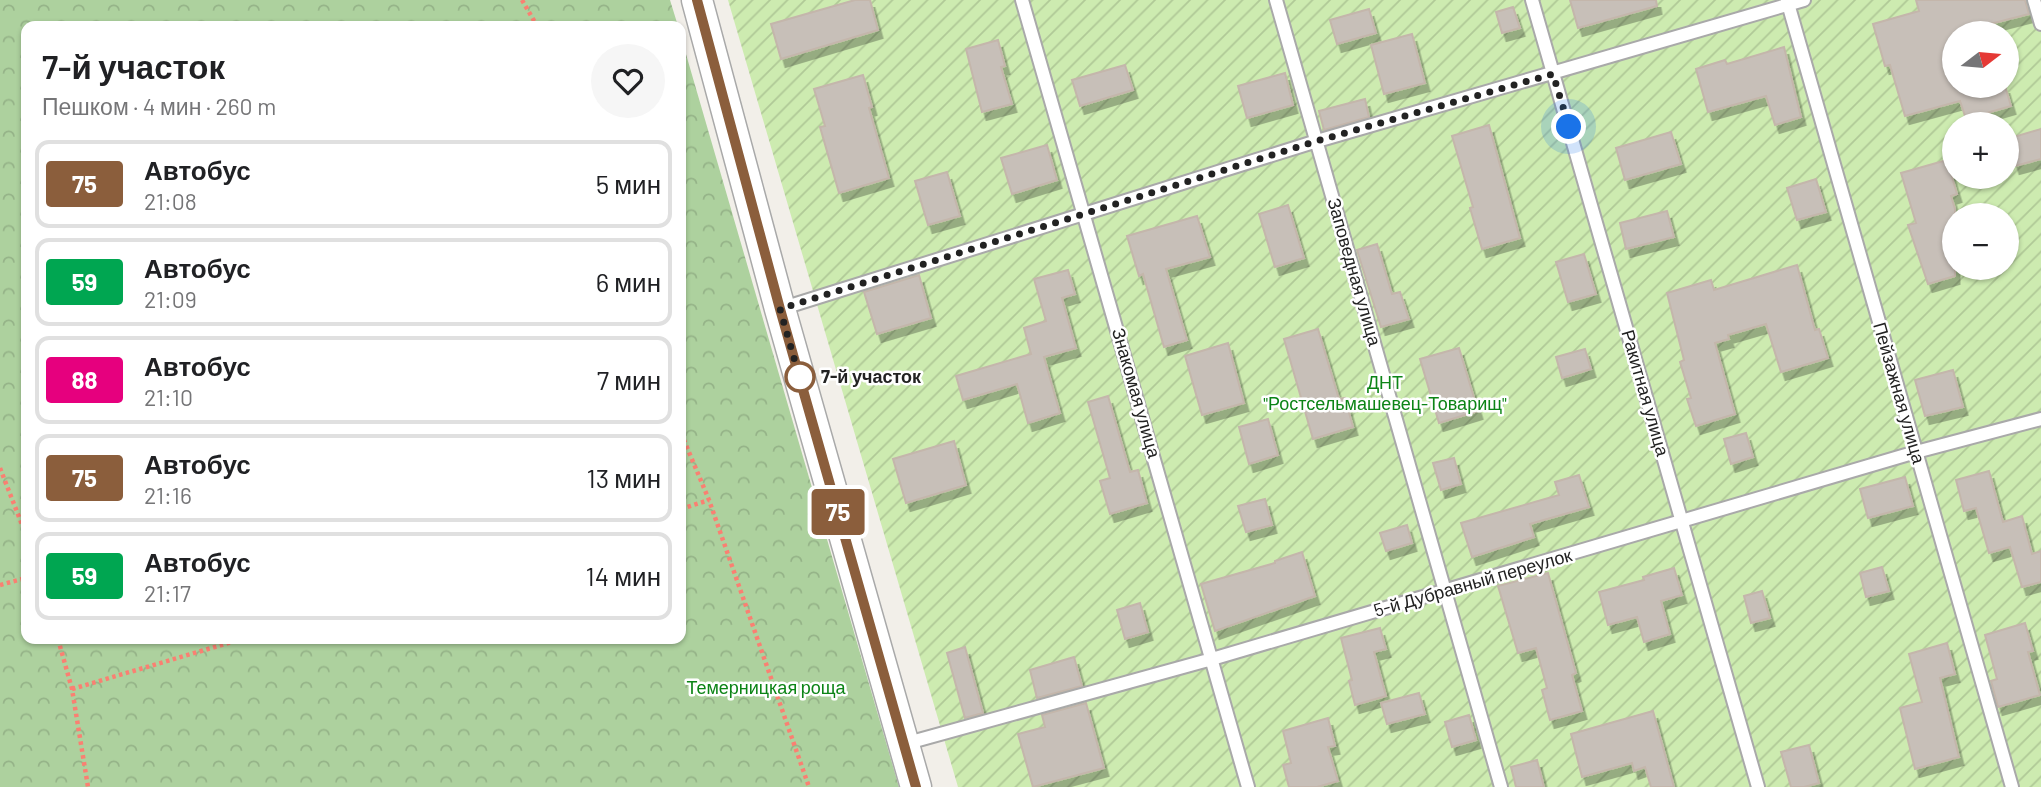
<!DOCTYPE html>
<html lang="ru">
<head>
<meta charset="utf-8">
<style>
	body { margin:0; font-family:Barlow,sans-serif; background:#f6f6f6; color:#202124; height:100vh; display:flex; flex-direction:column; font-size:26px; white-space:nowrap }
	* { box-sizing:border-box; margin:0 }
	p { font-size:23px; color:#757577 }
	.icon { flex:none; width:38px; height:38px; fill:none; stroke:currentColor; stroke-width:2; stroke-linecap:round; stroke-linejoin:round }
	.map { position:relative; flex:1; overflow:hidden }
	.details { position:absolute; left:21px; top:21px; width:665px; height:623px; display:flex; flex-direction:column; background:#fff; border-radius:14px; box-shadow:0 2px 5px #0004 }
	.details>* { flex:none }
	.badge { padding:0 14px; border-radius:5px; font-size:24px; line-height:46px }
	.needle { width:46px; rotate:74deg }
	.fabs { position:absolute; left:1942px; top:21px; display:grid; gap:14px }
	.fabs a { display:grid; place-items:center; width:77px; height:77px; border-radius:50%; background:#fff; box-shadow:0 2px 5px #0004; font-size:35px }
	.you { position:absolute; width:35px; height:35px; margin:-18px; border:5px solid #fff; border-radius:50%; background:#1a73e8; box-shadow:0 0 0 10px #1a73e833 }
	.map>.badge { position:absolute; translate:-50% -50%; box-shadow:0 0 0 4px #fff }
	.round { display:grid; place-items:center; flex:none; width:74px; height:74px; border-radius:37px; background:#f6f6f6 }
	.summary { display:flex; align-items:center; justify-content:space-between; height:119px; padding:0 21px }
	h1 { font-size:33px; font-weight:600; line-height:52px }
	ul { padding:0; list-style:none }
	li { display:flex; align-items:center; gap:21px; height:88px; margin:0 14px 10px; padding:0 7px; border:4px solid #e0e0e0; border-radius:14px }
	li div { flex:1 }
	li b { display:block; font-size:26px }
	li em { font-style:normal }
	li .badge { min-width:77px; font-weight:700; text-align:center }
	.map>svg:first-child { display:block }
</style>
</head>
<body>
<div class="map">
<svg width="2041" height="787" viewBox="0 0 2041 787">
	<defs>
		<pattern id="forest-crowns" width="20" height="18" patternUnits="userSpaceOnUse" patternTransform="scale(1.75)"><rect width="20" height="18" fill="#add19e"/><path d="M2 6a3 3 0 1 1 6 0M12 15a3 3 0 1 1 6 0" fill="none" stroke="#95b388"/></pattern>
		<pattern id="garden-furrows" width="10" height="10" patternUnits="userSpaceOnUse" patternTransform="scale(1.75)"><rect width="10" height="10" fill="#cdebb0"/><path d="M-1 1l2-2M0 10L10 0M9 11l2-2" fill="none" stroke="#b0c997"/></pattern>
		<filter id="shadow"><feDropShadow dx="4.5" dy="8" stdDeviation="0" flood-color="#0004"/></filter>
	</defs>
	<rect width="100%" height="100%" fill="#f2efe9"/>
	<path fill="url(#forest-crowns)" d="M0,0H670L678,26H26V639H681V37L899,787H0Z"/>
	<path fill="url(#garden-furrows)" fill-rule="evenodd" d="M728,0H2041V787H958ZM1955,33H2007V86H1955ZM1955,124H2007V177H1955ZM1955,215H2007V268H1955Z"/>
	<path fill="#c7bfb8" stroke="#c4b6ab" stroke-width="2" filter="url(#shadow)" d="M855,0H870L878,30L781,59L771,24Z
		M1570,0H1656L1657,6L1578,28Z
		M1916,0H2025L2029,14L1955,33V86H2005L2011,106L1966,119L1960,101L1905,116L1890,65L1885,66L1873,24L1919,11Z
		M1513,7L1520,28L1502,33L1496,12Z
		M1369,9L1376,33L1337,44L1330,20Z
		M1412,34L1425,83L1384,94L1371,45Z
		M998,40L1005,66L1001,67L1012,104L982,112L966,49Z
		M1784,47L1801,117L1775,125L1766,96L1708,112L1696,69L1725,60L1727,64Z
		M1125,65L1133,90L1080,106L1072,80Z
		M1285,73L1293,105L1247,118L1238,86Z
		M863,75L872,107L869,108L889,178L839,193L820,127L825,126L814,89Z
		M1365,99L1369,117L1324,130L1319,111Z
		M1489,125L1520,238L1482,249L1470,208L1473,207L1452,136Z
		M2041,129V159L2015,166L2007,139Z
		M1671,132L1681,164L1625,180L1616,148Z
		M1047,145L1057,180L1012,194L1001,158Z
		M1947,160L1957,194L1951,196L1955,209V276L1928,284L1908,225L1916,223L1901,173Z
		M947,172L960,216L928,225L915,181Z
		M1816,179L1826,212L1797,220L1787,188Z
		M1288,205L1304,258L1275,267L1259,214Z
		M1667,211L1674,237L1626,249L1620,223Z
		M1197,216L1210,257L1166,269L1187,340L1164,347L1143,274L1139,276L1127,236Z
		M1377,244L1392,294L1400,292L1409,319L1381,327L1357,250Z
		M1584,254L1596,294L1568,302L1556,262Z
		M1797,265L1815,330L1819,329L1828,358L1781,372L1766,324L1728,335L1729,339L1715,343L1735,414L1696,426L1687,399L1691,398L1680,362L1684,360L1667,293L1711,280L1714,290Z
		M1068,270L1075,294L1062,298L1076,348L1044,357L1060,413L1028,423L1017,384L963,400L956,376L1031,354L1024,328L1046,321L1034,279Z
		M919,275L931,318L877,334L864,292Z
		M1318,329L1339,399L1345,398L1353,427L1313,439L1284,339Z
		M1228,343L1244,403L1202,415L1185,356Z
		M1459,348L1478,411L1439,423L1420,359Z
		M1585,349L1591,369L1562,378L1556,357Z
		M1953,370L1963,407L1925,416L1915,380Z
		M1108,396L1130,472L1138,470L1147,503L1110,514L1100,481L1110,478L1088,402Z
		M1268,419L1278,455L1249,464L1239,427Z
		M1746,433L1753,457L1731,464L1724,439Z
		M954,441L966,485L906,503L893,459Z
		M1454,458L1461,484L1441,490L1433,463Z
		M1989,471L2003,522L2022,516L2032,554L2041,551V582L2022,587L2010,547L1989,553L1976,508L1964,511L1956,480Z
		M1579,475L1589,507L1530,524L1534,537L1472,557L1461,523L1559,495L1555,482Z
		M1905,477L1913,506L1868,518L1860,489Z
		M1265,499L1272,525L1246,532L1238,506Z
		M1407,525L1412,543L1386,551L1380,533Z
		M1302,552L1315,596L1215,631L1201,584L1275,563V561Z
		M1882,567L1889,591L1866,597L1860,573Z
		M1674,568L1682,595L1661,601L1670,634L1644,642L1637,617L1608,625L1599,592L1644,580L1643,577Z
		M1548,573L1576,673L1572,675L1582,711L1550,720L1542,690L1547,688L1536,648L1518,653L1498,586Z
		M1762,591L1770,618L1751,623L1744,596Z
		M1140,603L1148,632L1125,639L1117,610Z
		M2025,623L2033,651L2028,652L2040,695L1998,707L1991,681L1997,679L1985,635Z
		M1380,628L1386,649L1374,652L1386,696L1355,705L1349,681L1352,680L1341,638Z
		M1947,643L1955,674L1940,678L1959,757L1915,769L1900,708L1922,702L1909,654Z
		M965,647L983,713L965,718L947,653Z
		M1074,657L1082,686L1037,698L1030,670Z
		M1419,693L1425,714L1387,724L1381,703Z
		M1086,703L1104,768L1033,787L1018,734L1045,727L1042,715Z
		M1653,711L1674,787H1651L1645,767L1634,771L1632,763L1582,777L1571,734Z
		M1469,715L1476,740L1452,747L1445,722Z
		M1328,718L1335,746L1328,747L1338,781L1317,787H1289L1283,765L1291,763L1283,731Z
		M1809,745L1819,783L1804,787H1791L1781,752Z
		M1537,760L1544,787H1516L1511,767Z"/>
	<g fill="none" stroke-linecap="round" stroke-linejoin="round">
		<g stroke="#a9a9a9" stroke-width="16">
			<path id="service" d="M1022,0L1248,787
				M1276,0L1501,787
				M1532,0L1758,787
				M1787,0L2012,787
				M2034,0L2041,24
				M780,309L1317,141L1804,0
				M904,744L1212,659L1916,452L2041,419"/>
		</g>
		<g stroke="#a9a9a9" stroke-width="33">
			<path id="tertiary" d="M697,0L780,309L916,787"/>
		</g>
		<path stroke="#fa8072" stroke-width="4.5" stroke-dasharray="3.5 3.5" stroke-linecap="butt" d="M522,0L537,26
			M681,433L709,500L809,787
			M0,468L26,535
			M681,509L709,500
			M0,585L26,578
			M58,639L72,689L88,787
			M72,689L242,639"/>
		<use href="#service" stroke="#fff" stroke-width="12"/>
		<use href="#tertiary" stroke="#fff" stroke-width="30"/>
	</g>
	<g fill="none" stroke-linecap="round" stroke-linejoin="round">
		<g stroke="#fff" stroke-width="16">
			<path id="line" d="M697,0L780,309L916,787"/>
		</g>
		<use href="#line" stroke="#8b5e3c" stroke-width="10"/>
		<path stroke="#222" stroke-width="7" stroke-dasharray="0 12.6" d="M800,377L802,386L780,309L1317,141L1553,74L1569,127"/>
	</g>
	<circle fill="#fff" stroke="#8b5e3c" stroke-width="3.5" cx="800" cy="377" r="14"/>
	<g text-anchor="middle" stroke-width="5" stroke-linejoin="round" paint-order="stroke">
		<g font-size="18" fill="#222" stroke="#fff">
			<text transform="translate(1354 272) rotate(74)" y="6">Заповедная улица</text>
			<text transform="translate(1136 393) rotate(74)" y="6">Знакомая улица</text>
			<text transform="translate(1645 393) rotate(74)" y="6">Ракитная улица</text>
			<text transform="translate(1899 393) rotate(74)" y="6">Пейзажная улица</text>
			<text transform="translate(1473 583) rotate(-16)" y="6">5-й Дубравный переулок</text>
		</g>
		<g font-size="18" font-weight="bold" fill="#222" stroke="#fff" text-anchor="start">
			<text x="821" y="383">7-й участок</text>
		</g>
		<g font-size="18" fill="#0c8416" stroke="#fff">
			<text x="1385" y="389">ДНТ<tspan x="1385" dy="21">"Ростсельмашевец-Товарищ"</tspan></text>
			<text x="766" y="694">Темерницкая роща</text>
		</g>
	</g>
</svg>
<div class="fabs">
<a><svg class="needle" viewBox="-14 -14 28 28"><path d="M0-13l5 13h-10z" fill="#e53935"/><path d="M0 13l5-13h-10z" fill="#757577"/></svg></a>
<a>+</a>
<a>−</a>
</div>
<div class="you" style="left:1569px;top:127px"></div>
<b class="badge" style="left:838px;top:512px;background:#8b5e3c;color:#fff">75</b>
<section class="details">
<div class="summary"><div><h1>7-й участок</h1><p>Пешком · 4 мин · 260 m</p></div><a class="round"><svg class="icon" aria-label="heart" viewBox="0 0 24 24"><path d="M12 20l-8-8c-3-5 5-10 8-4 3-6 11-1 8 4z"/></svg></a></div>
<ul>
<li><span class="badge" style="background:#8b5e3c;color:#fff">75</span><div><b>Автобус</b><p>21:08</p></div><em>5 мин</em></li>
<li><span class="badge" style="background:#00a651;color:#fff">59</span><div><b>Автобус</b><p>21:09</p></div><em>6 мин</em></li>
<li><span class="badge" style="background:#e6007e;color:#fff">88</span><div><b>Автобус</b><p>21:10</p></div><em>7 мин</em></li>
<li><span class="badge" style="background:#8b5e3c;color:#fff">75</span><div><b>Автобус</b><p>21:16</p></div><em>13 мин</em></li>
<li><span class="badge" style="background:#00a651;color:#fff">59</span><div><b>Автобус</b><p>21:17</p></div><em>14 мин</em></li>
</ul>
</section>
</div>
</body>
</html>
